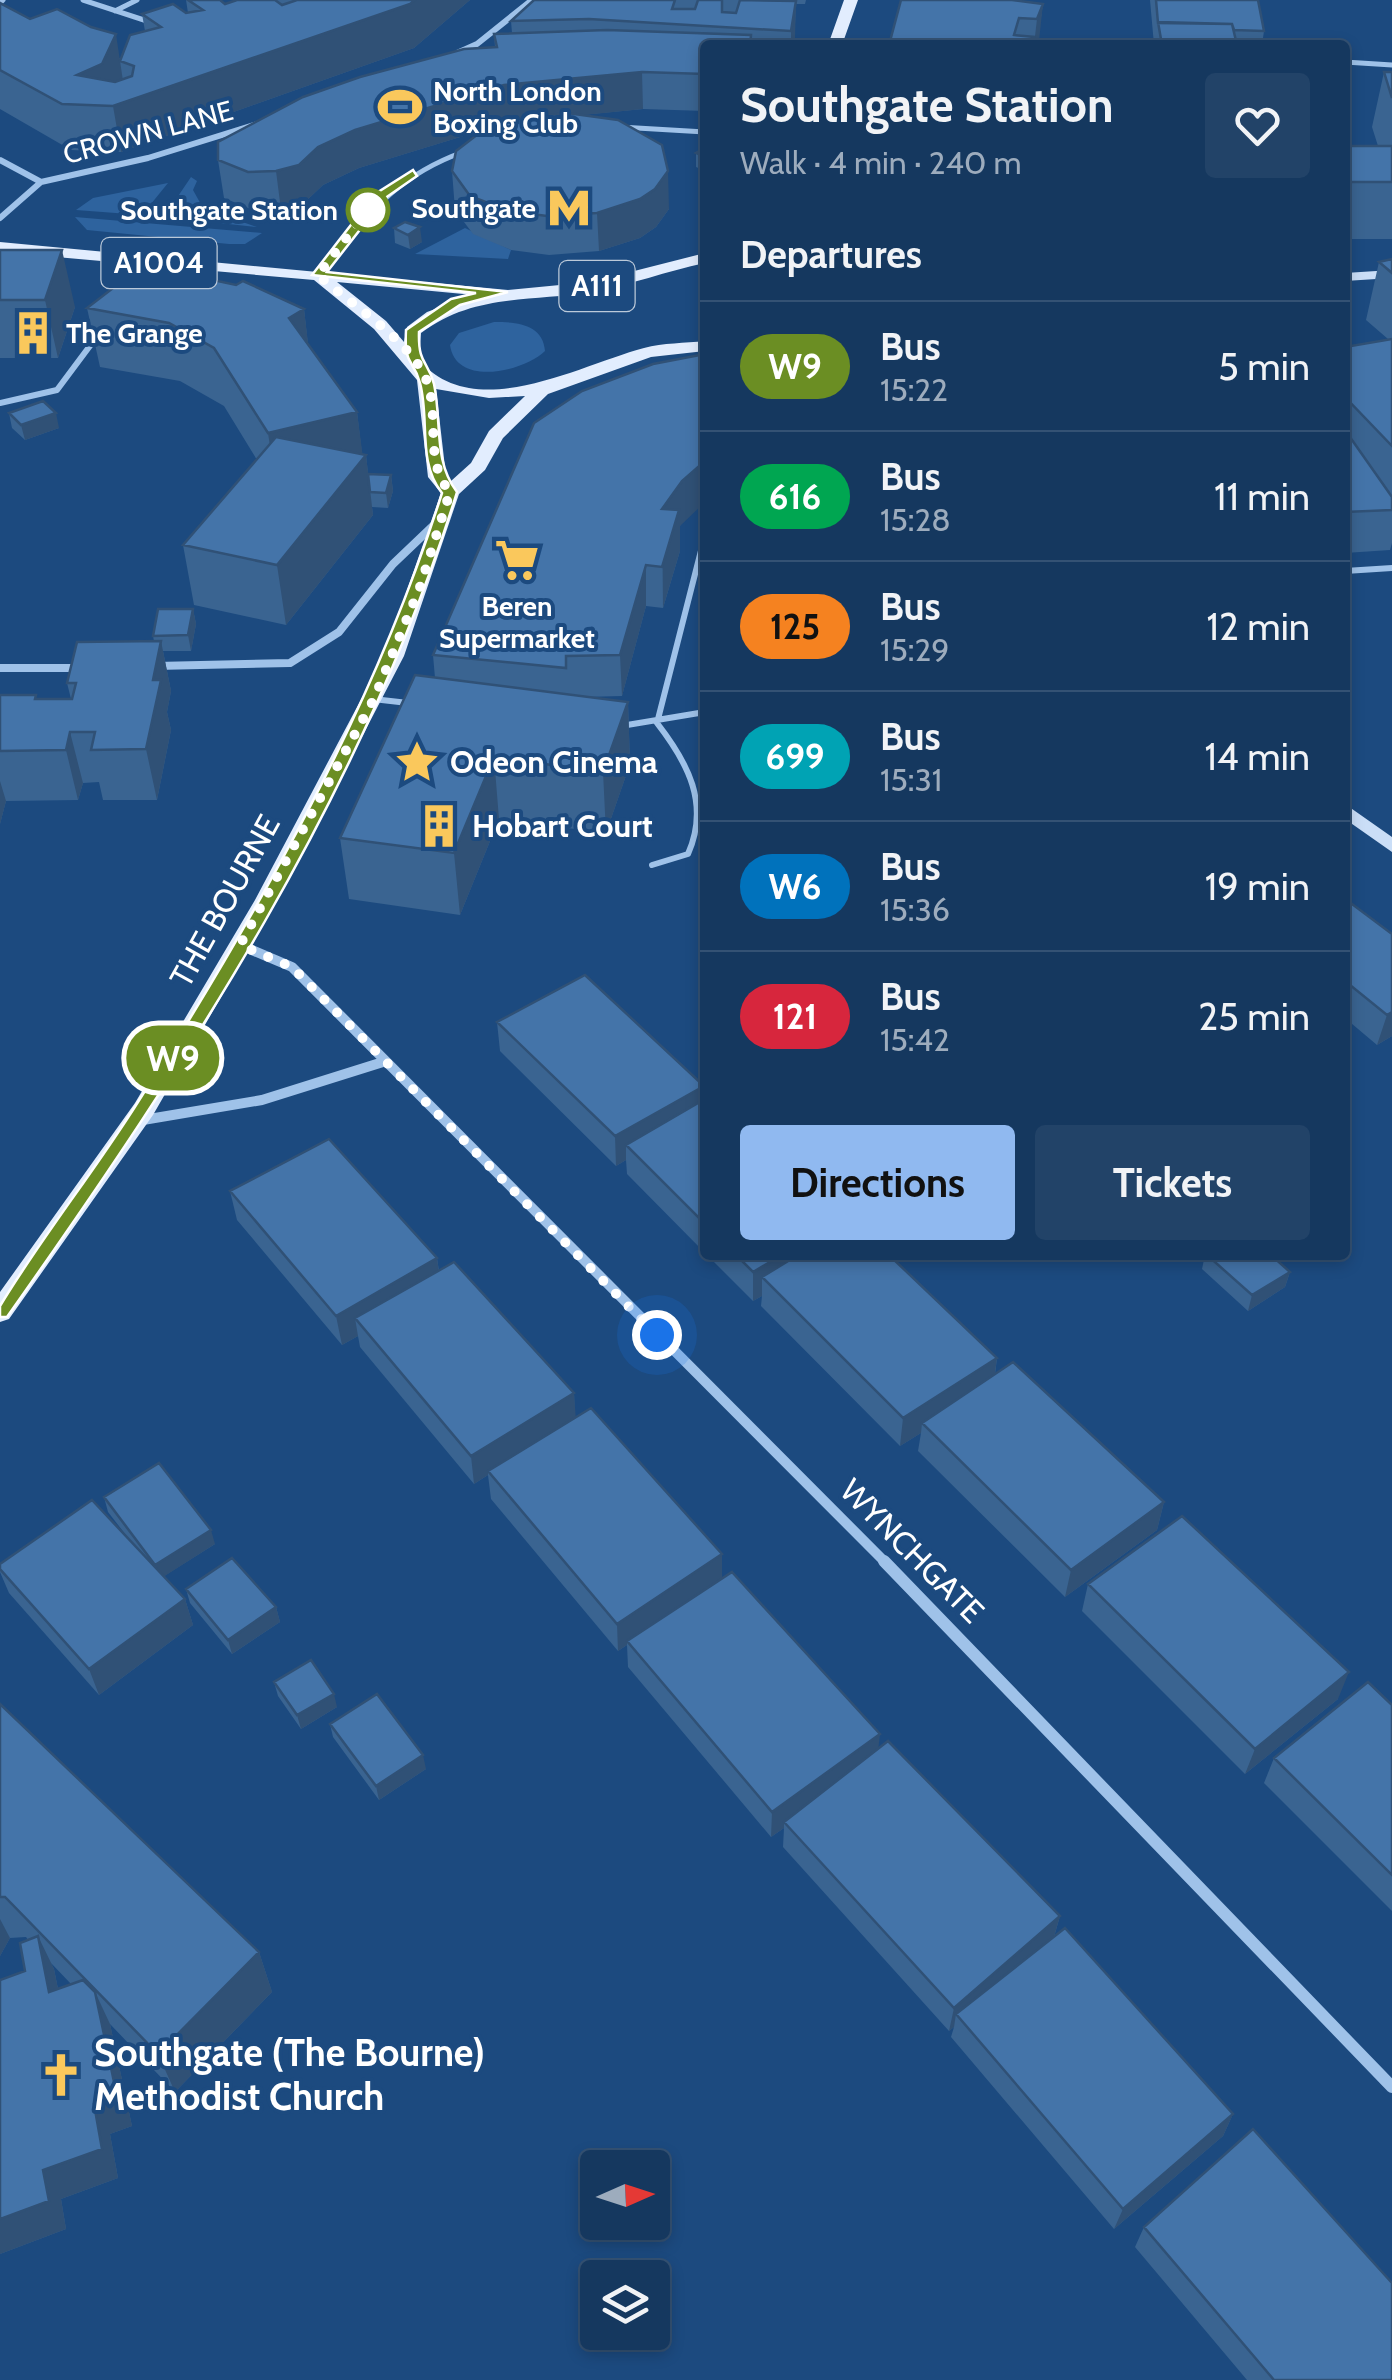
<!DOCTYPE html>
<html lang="en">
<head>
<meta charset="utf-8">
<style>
	body { margin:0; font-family:Cabin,sans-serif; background:#224368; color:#f1f3f6; height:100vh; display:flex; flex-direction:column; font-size:38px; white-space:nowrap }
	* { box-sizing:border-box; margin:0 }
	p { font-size:32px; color:#9dacbd }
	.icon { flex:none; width:55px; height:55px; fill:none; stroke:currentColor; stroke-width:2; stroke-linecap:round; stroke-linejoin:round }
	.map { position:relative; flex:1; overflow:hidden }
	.drawer { position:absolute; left:700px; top:40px; width:650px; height:1220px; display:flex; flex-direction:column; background:#15385f; border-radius:10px; box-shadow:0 5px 15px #0003,0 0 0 2px #345274 }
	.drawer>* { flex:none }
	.badge { padding:0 20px; border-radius:32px; font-size:35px; line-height:65px }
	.needle { width:65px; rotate:87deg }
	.buttons { position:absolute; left:580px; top:2150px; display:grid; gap:20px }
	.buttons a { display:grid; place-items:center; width:90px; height:90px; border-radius:10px; background:#15385f; box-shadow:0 5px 15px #0003,0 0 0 2px #345274; font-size:50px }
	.you { position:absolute; width:50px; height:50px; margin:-25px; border:8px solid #fff; border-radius:50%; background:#1a73e8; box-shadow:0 0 0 15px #1a73e833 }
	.map>.badge { position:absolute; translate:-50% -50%; box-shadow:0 0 0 5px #fff }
	h2 { padding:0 40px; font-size:38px; line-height:90px }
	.round { display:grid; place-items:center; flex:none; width:105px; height:105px; border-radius:10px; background:#224368 }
	.summary { display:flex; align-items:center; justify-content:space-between; height:170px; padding:0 40px }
	h1 { font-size:48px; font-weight:700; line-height:75px }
	.button { display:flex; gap:20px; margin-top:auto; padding:20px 40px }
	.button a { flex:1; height:115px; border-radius:10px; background:#90b9f0; color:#111; font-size:40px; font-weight:700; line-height:115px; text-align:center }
	.button a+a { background:#224368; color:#f1f3f6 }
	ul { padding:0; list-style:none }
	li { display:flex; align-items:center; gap:30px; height:130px; padding:0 40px; border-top:2px solid #345274 }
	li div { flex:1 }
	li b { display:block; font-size:38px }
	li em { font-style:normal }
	li .badge { min-width:110px; font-weight:700; text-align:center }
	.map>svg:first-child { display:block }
</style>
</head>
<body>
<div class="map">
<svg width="1392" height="2380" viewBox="0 0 1392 2380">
	<rect width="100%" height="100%" fill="#1c4a7f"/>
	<path fill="#2e639e" d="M191,177L197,181L193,190L203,208L257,227L164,217Z
		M168,183L142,215L76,210L93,198Z
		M75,217L262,233L245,244H229L87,230Z
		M465,228L511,250L508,259L415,254Z
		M494,322C517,322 543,324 545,351C525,371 456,388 450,345L459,333Z"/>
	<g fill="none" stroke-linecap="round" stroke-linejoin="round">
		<path stroke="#9fc2e9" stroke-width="5" d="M83,0L150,22
			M0,3L3,0
			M115,11L137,0
			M1345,62L1392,65
			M620,127L705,132
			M318,275C365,220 391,178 463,152"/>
		<path stroke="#9fc2e9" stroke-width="6" d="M1345,571L1392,568
			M373,699L408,703
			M621,726L705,712
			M652,865L688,854C710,804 688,763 657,723L705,535"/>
		<path stroke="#9fc2e9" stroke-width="6" d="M457,53L477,44L532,0
			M0,160L41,182
			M0,218L41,182L148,158L257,124
			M0,403L57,390L101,331"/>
		<path stroke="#9fc2e9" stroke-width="8" d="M156,666L290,663L339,632L393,564L436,523
			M0,668H84"/>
		<path stroke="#9fc2e9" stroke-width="10" d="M240,945L292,967L886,1563
			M137,1121L262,1100L383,1062"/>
		<path stroke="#9fc2e9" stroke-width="12" d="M884,1561L1392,2087"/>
		<path fill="#cadef7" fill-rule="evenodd" d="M1392,270V278L1345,281V273Z
			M1345,804L1392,837V852L1345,819Z"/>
		<path fill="#e2edfe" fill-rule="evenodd" d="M844,0H858L842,45H828Z
			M0,242L508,290L591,282L705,253V263C667,271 630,285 592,292C531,302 474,293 421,333L419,360C475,425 579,365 644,348C663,343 685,343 705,341V351L651,357L548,394L503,438L485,470L459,494L404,656L277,900L153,1115L9,1319L0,1322V1292L135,1103L255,900L384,656L441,493L428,477L417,380L374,329L314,280L0,252ZM337,282L474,295L427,312L407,327L404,342L386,321ZM436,389L489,398L525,396L489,431L471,463L451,481L446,476Z"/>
	</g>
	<path fill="#3a6491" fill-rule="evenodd" d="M186,0H220L225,4L237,0H470L414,48L121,152L71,150L0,109V3L30,19L121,59L145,31L142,14L188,13Z
		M534,0H806L805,4H796L794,45H705V111L643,109L581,115L669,209L656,227L640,238L599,251L549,255L511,250L473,234L455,210L452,171L496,126L359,168L323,185L304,203L281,210H253L224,198L218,160L495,47L494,34L512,33L511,21Z
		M1150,0H1258L1264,31L1262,45H1154Z
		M1043,4L1037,45H889Z
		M1384,72H1392V239H1345V146H1378L1372,127Z
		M705,148V171L696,167V153Z
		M394,228L422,242L410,249L395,243Z
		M0,250L75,307L58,358H0Z
		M1392,259V543L1390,550L1345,553V347L1388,339L1366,320L1379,262Z
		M87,308L304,309L308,345L357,412L362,454L366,455L368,474L391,475L393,491L388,508L372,507L373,515L286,625L194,605L183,545L257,460L224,406L180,381L100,367Z
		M9,413L59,428L25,440L12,428Z
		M682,521L680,526V551L663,608L646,606L622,696L584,697L628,702L630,764L606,833L499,819L460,915L349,899L340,838L435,678L433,655Z
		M193,609L196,624L191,651H163L171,691L167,712L171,730L157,800H103L99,782L83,783L78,800L6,801L0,824V695L37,699H71L67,683L154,641L153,636Z
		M1345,908L1392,934V1036L1377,1045L1345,1018Z
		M497,1022L704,1086L705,1253L627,1174L626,1160L616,1166L500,1051Z
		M230,1191L437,1258L439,1271L574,1393L575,1418L722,1554V1578L878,1748L1060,1916L1054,1937L1233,2114L1223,2136L1114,2229L951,2037L954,2027L949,2031L783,1847L784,1828L771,1837L628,1667L627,1645L618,1651L491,1499L488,1475L474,1484L360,1347L358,1336L342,1345L237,1220Z
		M707,1255H889L997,1358L995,1374L1164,1502L1157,1530L1065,1597L918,1451L921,1433L900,1446L761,1306L762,1296L753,1301Z
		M1205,1255H1271L1290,1272L1285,1287L1248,1311L1202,1269Z
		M104,1497L215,1544L164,1576L185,1599L193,1625L99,1695L9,1593L0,1572V1564L132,1543L108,1512Z
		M1088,1584L1338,1699L1245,1774L1082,1611Z
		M186,1589L276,1607L280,1622L232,1654L190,1603Z
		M274,1682L337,1707L301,1729L278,1696Z
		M0,1704L259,1952L272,1992L175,2092L110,2024L132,2126L110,2134L118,2178L61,2199L66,2229L0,2254L28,1940L26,1937L10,1938L0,1956ZM51,1963L71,1984L58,1989L54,1969Z
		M1392,1705V1911L1264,1783L1274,1758Z
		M330,1724L426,1769L379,1800L333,1737Z
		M1144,2227L1392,2380H1247L1135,2247Z"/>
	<path fill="#305176" d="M415,0H470L414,48L121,152L113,106Z
		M796,1L795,38L794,45H791V31Z
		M1043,4L1039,41L1037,45H1034L1037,19Z
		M116,34L123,81L83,105L77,75Z
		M642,72L643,109L506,123L359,168L323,185L304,203L281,210L276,171L318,147L355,130L504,85Z
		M668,171L669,209L656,227L640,238L599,251L597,213Z
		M420,227L422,242L410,249L408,235Z
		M62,250L75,307L58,358L45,300Z
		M304,309L311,368L289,318Z
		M357,412L363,458L366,455L373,515L286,625L277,565V493L268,433Z
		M56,413L59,428L25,440L21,425Z
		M705,461V502L680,526V551L663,608L662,509L682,481Z
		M391,475L393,491L388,508L386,493Z
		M646,565V606L622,696L620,655Z
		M193,609L196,624L191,651L188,635Z
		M161,641L171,691L167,712L171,730L157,800L146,749L153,680Z
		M628,702L630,764L606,833L603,772Z
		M70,732L83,783L78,800L66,750Z
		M494,757L499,819L460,915L454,853Z
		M0,781L6,801L0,824Z
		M1392,1012V1036L1377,1045L1387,1015Z
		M704,1086V1115L626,1145V1160L616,1166L615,1136Z
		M782,1255H829L762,1277V1296L753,1301V1272Z
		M437,1258L441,1287L355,1318L358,1336L342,1345L336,1316Z
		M1290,1272L1285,1287L1248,1311L1252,1295Z
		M997,1358L993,1386L922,1423L921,1433L900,1446L903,1418Z
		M574,1393L576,1421L488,1471V1475L474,1484L471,1456Z
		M1164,1502L1157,1530L1065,1597L1071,1570Z
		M211,1530L215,1544L160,1579L155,1565Z
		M722,1554V1581L627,1641V1645L618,1651L617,1624Z
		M185,1599L193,1625L99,1695L89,1669Z
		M276,1607L280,1622L232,1654L228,1640Z
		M1349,1672L1338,1699L1245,1774L1255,1749Z
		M334,1694L337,1707L301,1729L297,1715Z
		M880,1734L877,1760L784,1822V1828L771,1837L772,1812Z
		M423,1755L426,1769L379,1800L376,1786Z
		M1060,1916L1053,1940L956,2014L954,2027L949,2031L954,2008Z
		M0,1919L10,1938L0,1956Z
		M38,1936L54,1969L65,2024L49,1992Z
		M259,1952L272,1992L175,2092L158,2054Z
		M95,1992L110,2024L132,2126L110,2134L118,2178L61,2199L66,2229L0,2254V2219L43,2170L94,2104Z
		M1233,2114L1223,2136L1114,2229L1123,2209Z"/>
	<path fill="#4474a9" stroke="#305176" stroke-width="2.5" d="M188,0H220L225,4L237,0H275L282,5L297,0H415L410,4L113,106L62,104L0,70V3L30,19L57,9L91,27L116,34L102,64L77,75L115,82L132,76L134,66L120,61L130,35L161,27L142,14L173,4L186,13L203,10Z
		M534,0H675L672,9H695L698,0H722V12L736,13L740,0L796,1L791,31L589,19L511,21Z
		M901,0H1012L1043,4L1037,19L1019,18L1014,35L1034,37V45H889Z
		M1156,0H1258L1264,31L1234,30L1232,24L1158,23Z
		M1158,22L1232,24L1237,45H1162Z
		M607,30L751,35L750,45H705V74L642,72L504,85L355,130L318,147L299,165L276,171L248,172L218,160V142L303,97L360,77L464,49L497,47L494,34Z
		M1384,72H1392V98Z
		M567,113L618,120L662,145L668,171L655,189L640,199L597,213L547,216L509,211L470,196L452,171L456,151L482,131L517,119Z
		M1345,146H1392V182H1345Z
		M705,148V157L696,153Z
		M405,222L420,227L408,235L394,228Z
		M0,250H62L45,300H0Z
		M1392,259V273L1379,262Z
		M143,265L236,285L243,281L304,309L289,318L357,412L268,433L214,348L169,323L87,308Z
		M1392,339V446L1345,397V347Z
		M705,354V461L682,481L662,509L679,510L662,567L646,565L620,655L566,656V668L433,655L534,423L582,391L653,364Z
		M43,401L56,413L21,425L9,413Z
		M1345,430L1392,497V510L1345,512Z
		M276,437L366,455L277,565L183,545Z
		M368,474L391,475L386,493L370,492Z
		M158,609H193L188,635L153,636Z
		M161,641L153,680H161L146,749L91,750L95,732H70L66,750L0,751V695H36L35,699H72L76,683H67L77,642Z
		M415,675L628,702L603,772L494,757L454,853L340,838Z
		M1352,904L1392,934V1012L1387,1015L1345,981V908Z
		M585,975L704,1086L615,1136L497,1022Z
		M705,1099V1224L626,1145Z
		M329,1139L437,1258L336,1316L230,1191Z
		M736,1255H782L753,1272Z
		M798,1255H889L997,1358L903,1418L762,1277Z
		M1207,1255H1271L1290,1272L1252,1295Z
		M454,1262L574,1393L471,1456L355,1318Z
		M1013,1362L1164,1502L1071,1570L922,1423Z
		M591,1408L722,1554L617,1624L488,1471Z
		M159,1463L211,1530L155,1565L104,1497Z
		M92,1500L185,1599L89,1669L0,1569V1564Z
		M1182,1516L1349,1672L1255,1749L1088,1584Z
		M232,1558L276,1607L228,1640L186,1589Z
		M732,1572L880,1734L772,1812L627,1641Z
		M311,1660L334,1694L297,1715L274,1682Z
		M1368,1682L1392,1705V1875L1274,1758Z
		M377,1694L423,1755L376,1786L330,1724Z
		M0,1704L259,1952L158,2054L5,1897H0Z
		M888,1741L1060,1916L954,2008L784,1822Z
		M1065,1928L1233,2114L1123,2209L956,2014Z
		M38,1936L49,1992L83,1980L95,1992L117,2096L94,2104L102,2149L43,2170L49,2201L0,2219V1980L25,1971L20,1943Z
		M1253,2129L1392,2283V2380H1274L1144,2227Z"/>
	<path fill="#6b8e23" stroke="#fff" stroke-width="2.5" d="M413,170L417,176L384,199L327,272L508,292L460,305L419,332C418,365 428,360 434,384C442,421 433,461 457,492C364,793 187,1062 7,1317H0V1306C41,1238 94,1172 138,1102C259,911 374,709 442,493C417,462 430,420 420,383C413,357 404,368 406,330L451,299L476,293L312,275L375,194Z"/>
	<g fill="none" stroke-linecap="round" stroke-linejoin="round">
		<path stroke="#fff" stroke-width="10" stroke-dasharray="0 18" d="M368,210L318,275C349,303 410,340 426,379C441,416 423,461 450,492L420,587L374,699L240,945L292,967L657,1335"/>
	</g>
	<defs>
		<g id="stadium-bare" transform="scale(3.45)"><path d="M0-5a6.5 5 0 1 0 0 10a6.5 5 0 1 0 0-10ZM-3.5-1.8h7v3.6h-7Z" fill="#fac85c" stroke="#1c4a7f" stroke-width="2.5" paint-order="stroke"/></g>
		<g id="metro-bare" transform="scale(3.45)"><path d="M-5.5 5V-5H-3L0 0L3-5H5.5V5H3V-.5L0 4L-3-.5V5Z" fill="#fac85c" stroke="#1c4a7f" stroke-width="2.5" paint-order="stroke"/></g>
		<g id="building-bare" transform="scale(3.45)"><path d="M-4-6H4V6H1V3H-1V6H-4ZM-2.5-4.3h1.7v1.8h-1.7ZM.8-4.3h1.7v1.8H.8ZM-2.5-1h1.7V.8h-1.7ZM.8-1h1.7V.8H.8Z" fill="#fac85c" stroke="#1c4a7f" stroke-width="2.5" paint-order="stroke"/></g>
		<g id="supermarket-bare" transform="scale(3.45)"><path d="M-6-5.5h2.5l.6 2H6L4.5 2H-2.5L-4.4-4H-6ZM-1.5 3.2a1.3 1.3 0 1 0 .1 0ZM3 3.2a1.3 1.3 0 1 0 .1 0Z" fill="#fac85c" stroke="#1c4a7f" stroke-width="2.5" paint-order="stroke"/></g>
		<g id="sight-bare" transform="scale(3.45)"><path d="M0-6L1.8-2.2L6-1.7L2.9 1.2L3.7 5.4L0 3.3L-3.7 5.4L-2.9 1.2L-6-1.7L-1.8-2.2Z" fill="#fac85c" stroke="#1c4a7f" stroke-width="2.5" paint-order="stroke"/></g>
		<g id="church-bare" transform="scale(3.45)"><path d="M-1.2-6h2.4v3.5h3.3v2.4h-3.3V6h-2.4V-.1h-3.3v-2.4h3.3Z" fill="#fac85c" stroke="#1c4a7f" stroke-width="2.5" paint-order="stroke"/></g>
	</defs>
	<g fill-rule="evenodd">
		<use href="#stadium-bare" x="400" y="107"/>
		<use href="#metro-bare" x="569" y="208"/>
		<use href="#building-bare" x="33" y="333"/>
		<use href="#supermarket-bare" x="517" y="560"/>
		<use href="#sight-bare" x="417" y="762"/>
		<use href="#building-bare" x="439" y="826"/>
		<use href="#church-bare" x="61" y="2075"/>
	</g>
	<circle fill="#fff" stroke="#6b8e23" stroke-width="5" cx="368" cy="210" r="20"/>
	<g text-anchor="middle" stroke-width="8" stroke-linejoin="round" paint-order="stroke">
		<g font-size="28" font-weight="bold" fill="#fff" stroke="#1c4a7f" text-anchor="start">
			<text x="433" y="101">North London<tspan x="433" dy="32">Boxing Club</tspan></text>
			<text x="536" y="218" text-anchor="end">Southgate</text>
			<text x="66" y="343">The Grange</text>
			<text x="517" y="616" text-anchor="middle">Beren<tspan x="517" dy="32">Supermarket</tspan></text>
		</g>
		<g font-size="28" fill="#fff" stroke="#1c4a7f">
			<text transform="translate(148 132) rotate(-15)" y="10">CROWN LANE</text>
		</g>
		<g font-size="28" font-weight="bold" fill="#fff" stroke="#1c4a7f" text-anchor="end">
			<text x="338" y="220">Southgate Station</text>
		</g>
		<g fill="#1c4a7f" stroke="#bbc9d9" stroke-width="2.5">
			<rect x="101.5" y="238" width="115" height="50" rx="8"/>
			<rect x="559.5" y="261" width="75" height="50" rx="8"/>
		</g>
		<g font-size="30" font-weight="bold" fill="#fff">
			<text x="159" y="273">A1004</text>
			<text x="597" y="296">A111</text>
		</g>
		<g font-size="32" font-weight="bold" fill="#fff" stroke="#1c4a7f" text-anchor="start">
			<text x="450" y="773">Odeon Cinema</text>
			<text x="472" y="837">Hobart Court</text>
		</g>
		<g font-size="32" fill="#fff" stroke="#1c4a7f">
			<text transform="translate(225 901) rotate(-61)" y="11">THE BOURNE</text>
			<text transform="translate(912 1551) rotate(45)" y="11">WYNCHGATE</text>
		</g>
		<g font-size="38" font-weight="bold" fill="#fff" stroke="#1c4a7f" text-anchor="start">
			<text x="94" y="2066">Southgate (The Bourne)<tspan x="94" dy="44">Methodist Church</tspan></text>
		</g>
	</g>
</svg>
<div class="buttons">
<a><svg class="needle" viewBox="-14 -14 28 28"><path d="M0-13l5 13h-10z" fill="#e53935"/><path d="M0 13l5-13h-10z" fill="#9dacbd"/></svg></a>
<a><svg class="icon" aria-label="layers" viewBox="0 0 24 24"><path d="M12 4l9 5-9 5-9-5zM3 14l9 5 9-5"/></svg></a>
</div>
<div class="you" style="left:657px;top:1335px"></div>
<b class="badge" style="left:173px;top:1058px;background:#6b8e23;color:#fff">W9</b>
<section class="drawer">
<div class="summary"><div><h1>Southgate Station</h1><p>Walk · 4 min · 240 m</p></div><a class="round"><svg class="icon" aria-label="heart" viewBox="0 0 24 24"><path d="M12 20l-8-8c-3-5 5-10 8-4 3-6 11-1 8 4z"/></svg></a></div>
<h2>Departures</h2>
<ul>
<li><span class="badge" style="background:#6b8e23;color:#fff">W9</span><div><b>Bus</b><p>15:22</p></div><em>5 min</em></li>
<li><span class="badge" style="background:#00a651;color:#fff">616</span><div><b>Bus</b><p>15:28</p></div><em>11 min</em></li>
<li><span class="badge" style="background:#f58220;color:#111">125</span><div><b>Bus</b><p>15:29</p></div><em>12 min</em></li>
<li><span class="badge" style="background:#00a3b4;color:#fff">699</span><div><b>Bus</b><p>15:31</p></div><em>14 min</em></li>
<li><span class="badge" style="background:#0072bc;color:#fff">W6</span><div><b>Bus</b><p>15:36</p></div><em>19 min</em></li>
<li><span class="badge" style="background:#d7263d;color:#fff">121</span><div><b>Bus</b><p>15:42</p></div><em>25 min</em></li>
</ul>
<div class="button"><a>Directions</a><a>Tickets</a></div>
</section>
</div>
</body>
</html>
